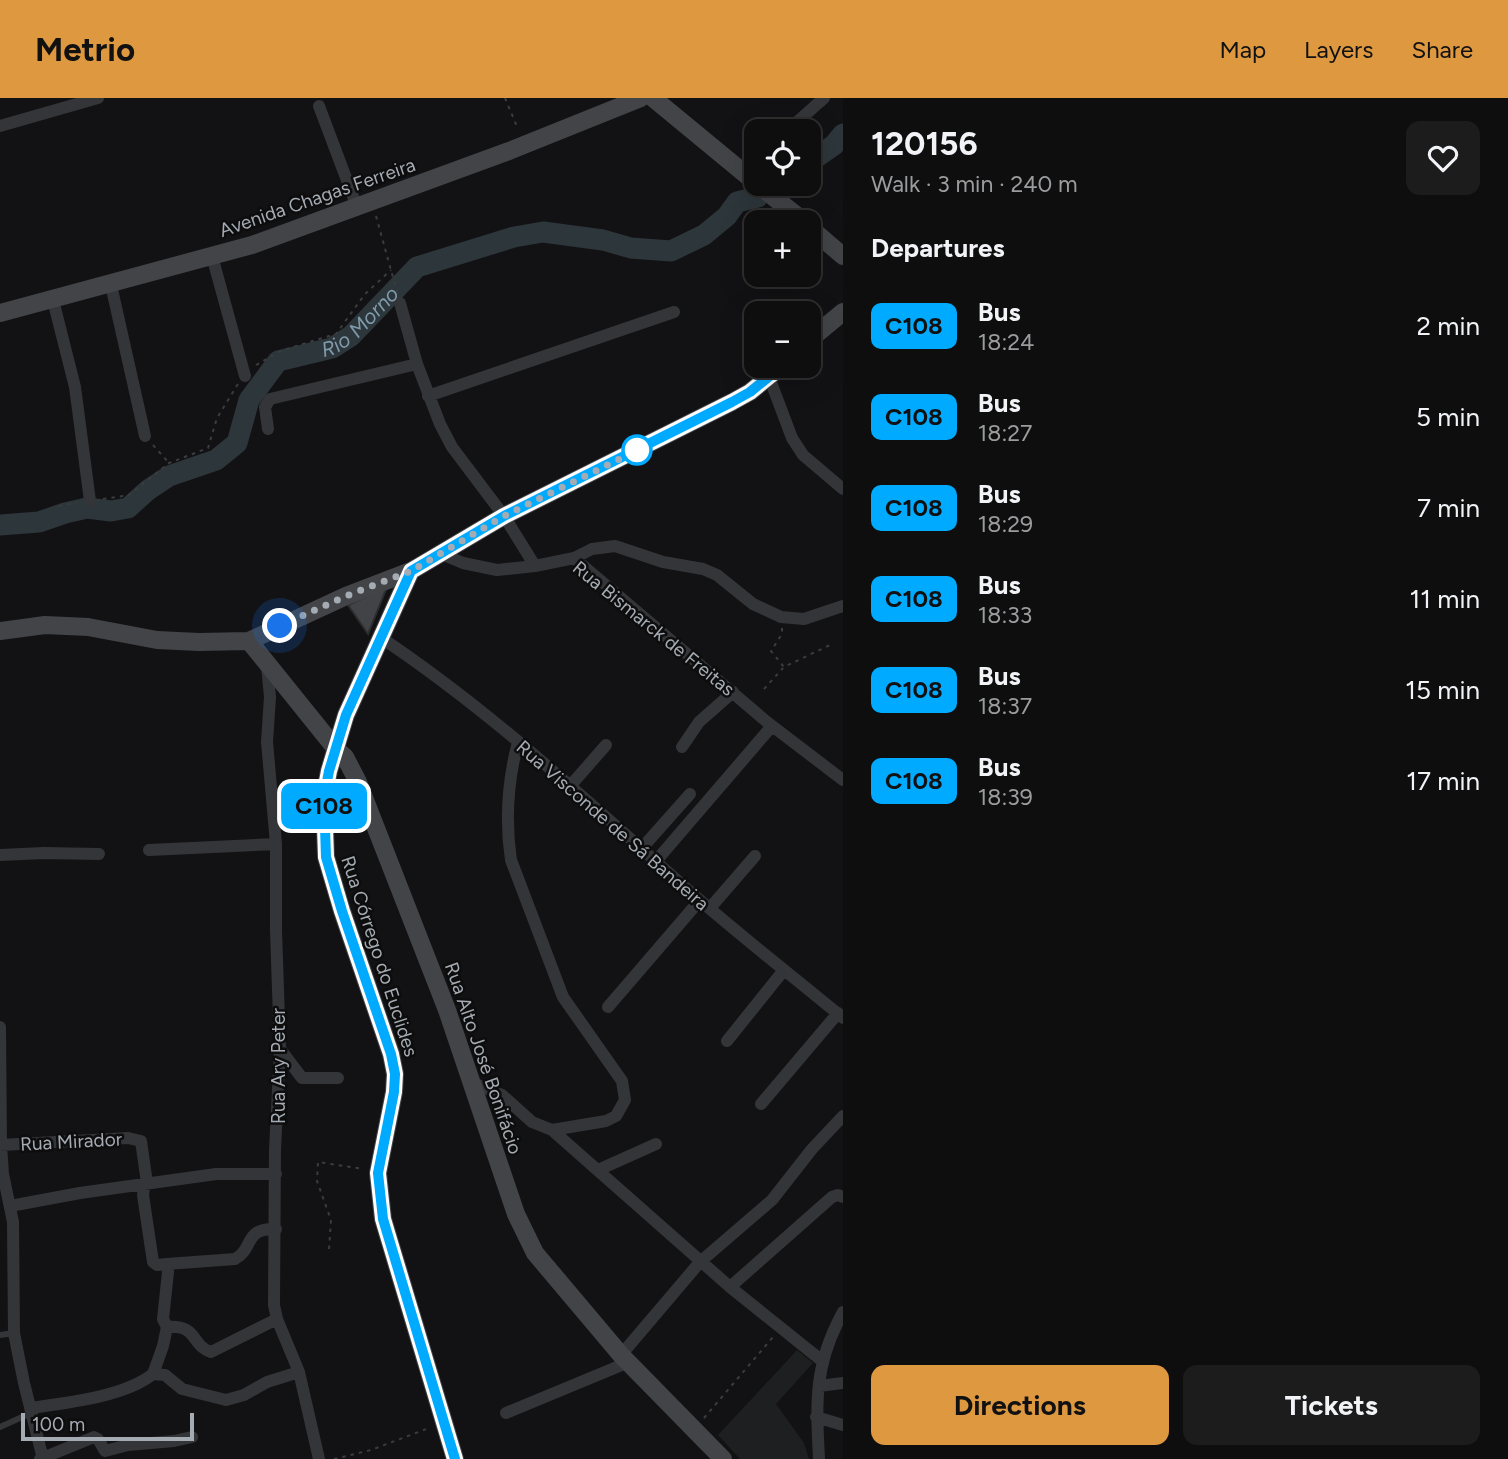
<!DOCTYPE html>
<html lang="en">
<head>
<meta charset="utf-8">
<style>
	body { margin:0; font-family:Figtree,sans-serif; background:#1c1c1d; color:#f1f3f6; height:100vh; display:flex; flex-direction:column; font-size:26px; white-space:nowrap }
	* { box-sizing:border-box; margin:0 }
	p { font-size:23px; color:#9b9c9e }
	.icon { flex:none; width:38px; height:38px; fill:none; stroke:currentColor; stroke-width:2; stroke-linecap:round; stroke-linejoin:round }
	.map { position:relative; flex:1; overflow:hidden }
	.side { display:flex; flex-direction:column; background:#0e0e0f; width:665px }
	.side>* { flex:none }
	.badge { padding:0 14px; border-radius:10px; font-size:24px; line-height:46px }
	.buttons { position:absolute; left:744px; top:21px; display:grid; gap:14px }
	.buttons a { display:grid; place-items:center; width:77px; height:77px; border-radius:14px; background:#0e0e0f; box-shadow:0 7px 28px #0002,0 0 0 2px #2e2e2f; font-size:35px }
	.scale { position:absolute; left:21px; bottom:18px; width:173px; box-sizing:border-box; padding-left:7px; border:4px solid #a5abb3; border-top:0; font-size:19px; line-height:24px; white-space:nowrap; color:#a5abb3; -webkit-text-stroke:5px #0d0d0e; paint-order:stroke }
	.you { position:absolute; width:35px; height:35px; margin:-18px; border:5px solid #fff; border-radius:50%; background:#1a73e8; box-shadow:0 0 0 10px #1a73e833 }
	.map>.badge { position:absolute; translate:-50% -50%; box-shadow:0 0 0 4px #fff }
	h2 { padding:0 28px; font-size:26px; line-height:63px }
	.round { display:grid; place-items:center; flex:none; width:74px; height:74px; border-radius:14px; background:#1c1c1d }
	.headline { display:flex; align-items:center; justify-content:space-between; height:119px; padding:0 28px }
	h1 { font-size:33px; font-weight:700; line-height:52px }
	.primary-button { display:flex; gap:14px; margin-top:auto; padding:14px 28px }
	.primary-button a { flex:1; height:80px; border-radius:14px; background:#de9840; color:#111; font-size:28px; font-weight:700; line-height:80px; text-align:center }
	.primary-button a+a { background:#1c1c1d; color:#f1f3f6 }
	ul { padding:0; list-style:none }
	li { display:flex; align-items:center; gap:21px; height:91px; padding:0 28px }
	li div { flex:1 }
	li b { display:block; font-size:26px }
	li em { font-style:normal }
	li .badge { min-width:77px; font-weight:700; text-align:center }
	header { display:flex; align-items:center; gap:42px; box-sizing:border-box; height:98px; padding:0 35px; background:#de9840; color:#111 }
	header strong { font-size:33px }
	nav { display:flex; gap:38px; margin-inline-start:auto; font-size:24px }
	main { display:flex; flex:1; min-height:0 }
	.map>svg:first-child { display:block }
</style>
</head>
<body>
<header>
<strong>Metrio</strong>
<nav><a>Map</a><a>Layers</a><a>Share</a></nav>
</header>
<main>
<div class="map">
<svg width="843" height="1361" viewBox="0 0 843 1361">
	<rect width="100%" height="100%" fill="#121214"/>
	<path fill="#1e1f20" d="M797,1252L813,1265L776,1306L804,1345L809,1361H740L718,1337Z"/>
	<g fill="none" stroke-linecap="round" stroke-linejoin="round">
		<g stroke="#2d363b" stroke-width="21">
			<path d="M808,65L834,47L843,36"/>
			<path id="s1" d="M0,427L39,424L65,415L87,410L111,413L128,410L148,392L169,378L216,362L237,345L249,302L278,263L332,250L351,238L417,169L514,139L543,134L603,142L631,150L671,153L704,137L727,118L737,104L758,99"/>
		</g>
	</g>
	<path fill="#414346" stroke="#2c2d2f" stroke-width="2" d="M387,489L368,536L348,507Z"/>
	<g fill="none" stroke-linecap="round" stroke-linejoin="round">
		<path stroke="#3a3c3f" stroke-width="2" stroke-dasharray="3.5 5" stroke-linecap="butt" d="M505,0L518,31
			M376,118L397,194
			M772,214L773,215
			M256,267L283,252L336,236L365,196L391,172
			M153,347L169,365
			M103,401L129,397L169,365L208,350L217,320L238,286
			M59,408L77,405
			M782,530V536L771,553L784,569L830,547
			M764,591L783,570
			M329,1151L331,1122L317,1083L318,1064L364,1071
			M704,1320L773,1239
			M334,1361L371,1352L429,1330"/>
		<path stroke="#343538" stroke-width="6" d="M0,1237L14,1235
			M0,1329L31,1315"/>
		<path stroke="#343538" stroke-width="12" d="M319,8L357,109
			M0,28L98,0
			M787,33L824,0
			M742,74L756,61
			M212,158L245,278
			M111,187L145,338
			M53,202L75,289L90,403
			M400,205L417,266L440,326L452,349L504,418L535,468
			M769,279L792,340L803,357L843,391
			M428,298L674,214
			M268,331L265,309L270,301L417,266
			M439,455L463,465L497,472L535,468L574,460L592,451L615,448L663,464L703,471L717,477L753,506L781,519L804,521L843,508
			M574,460L767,624L843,682
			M380,539C491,613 588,704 687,791C738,836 791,877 843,920
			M267,568L270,599L267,644L276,746V832L280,951L275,1052L274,1207L277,1221L299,1274L319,1361
			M682,649L699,624L733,594
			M571,687L606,647
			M642,750L690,696
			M149,752L276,746
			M0,757L44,755L99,756
			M656,763L772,628
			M710,810L755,758
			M608,909L700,802
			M0,929L1,1047L3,1076L13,1124L14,1235L24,1285L43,1361
			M727,943L784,872
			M280,951L302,980H338
			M471,984L502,997L532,1024L552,1032L606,1023L616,1018L625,1002L622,983L563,899L511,762C505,722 508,682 518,644
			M761,1006L838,915
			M552,1032L730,1189L821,1262
			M1,1047L128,1040L141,1043L147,1085L144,1089L143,1097L153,1164L157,1167L167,1166L168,1174L163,1221L167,1229L163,1248L153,1276
			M598,1072L656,1046
			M10,1108L80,1095L216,1076H276
			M167,1166L235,1161C255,1150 243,1130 276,1131
			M730,1189L832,1099L838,1097L843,1099
			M167,1229C199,1227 190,1247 211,1254L277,1221
			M621,1257L700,1164L772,1102L812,1051L843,1018
			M153,1276L165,1277L182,1291L226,1302L244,1297L267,1284L299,1274
			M819,1288L843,1285
			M30,1310C66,1305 124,1299 153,1276
			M506,1315L629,1264
			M816,1319L843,1327
			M40,1361L94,1339L98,1341L105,1353L128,1347L174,1343L192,1339
			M819,1361C816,1303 814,1267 843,1214"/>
		<path stroke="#424448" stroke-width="18" d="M653,0L756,85
			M757,86L805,124
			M808,128L843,158
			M0,215L252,147L509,53L641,0
			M808,243L843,214
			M411,473L346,617L329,673L324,700L326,759L342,813L391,956L395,976L394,994L378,1075L383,1121L455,1361
			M0,533L45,527L88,529L157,542L199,544L249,543L346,498L411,473L504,418L732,304L750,294L782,268
			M249,543L336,651L345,659L358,684L447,912L516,1116L535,1155L621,1257L723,1361"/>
	</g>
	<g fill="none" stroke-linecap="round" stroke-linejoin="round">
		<g stroke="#fff" stroke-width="16">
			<path id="line" d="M455,1361L383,1121L378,1075L394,994L395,976L391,956L342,813L326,759L324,699L329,673L346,617L411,473L504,418L732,304L750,294L782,268"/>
		</g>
		<use href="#line" stroke="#0af" stroke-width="10"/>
		<path stroke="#a5abb3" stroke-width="7" stroke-dasharray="0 12.6" d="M280,528L346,498L411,473L504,418L644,349L637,352"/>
	</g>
	<circle fill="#fff" stroke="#0af" stroke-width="3.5" cx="637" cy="352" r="14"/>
	<g text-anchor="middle" stroke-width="5" stroke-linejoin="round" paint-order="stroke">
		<g font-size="19" fill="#a5abb3" stroke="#0d0d0e">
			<text transform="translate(317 99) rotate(-19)" y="7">Avenida Chagas Ferreira</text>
			<text transform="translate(654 530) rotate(39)" y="7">Rua Bismarck de Freitas</text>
			<text transform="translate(613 727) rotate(41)" y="7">Rua Visconde de Sá Bandeira</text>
			<text transform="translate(380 858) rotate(72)" y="7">Rua Córrego do Euclides</text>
			<text transform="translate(484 960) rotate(71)" y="7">Rua Alto José Bonifácio</text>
			<text transform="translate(278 968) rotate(-90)" y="7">Rua Ary Peter</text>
			<text transform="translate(71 1043) rotate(-3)" y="7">Rua Mirador</text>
		</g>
		<g font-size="21" font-style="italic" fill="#7f9bab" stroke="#0d0d0e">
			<text dy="7" stroke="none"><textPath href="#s1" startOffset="446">Rio Morno</textPath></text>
		</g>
	</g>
</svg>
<div class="buttons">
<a><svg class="icon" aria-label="locate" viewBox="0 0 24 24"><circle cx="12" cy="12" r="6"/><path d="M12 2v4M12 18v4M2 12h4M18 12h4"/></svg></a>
<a>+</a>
<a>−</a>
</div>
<div class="scale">100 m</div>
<div class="you" style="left:280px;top:528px"></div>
<b class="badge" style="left:324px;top:708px;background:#0af;color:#111">C108</b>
</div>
<section class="side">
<div class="headline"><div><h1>120156</h1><p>Walk · 3 min · 240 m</p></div><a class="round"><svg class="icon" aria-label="heart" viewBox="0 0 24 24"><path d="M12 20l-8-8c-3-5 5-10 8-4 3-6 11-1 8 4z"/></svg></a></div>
<h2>Departures</h2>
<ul>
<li><span class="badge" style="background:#0af;color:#111">C108</span><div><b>Bus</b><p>18:24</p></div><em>2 min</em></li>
<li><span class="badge" style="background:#0af;color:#111">C108</span><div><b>Bus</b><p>18:27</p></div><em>5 min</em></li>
<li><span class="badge" style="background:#0af;color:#111">C108</span><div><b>Bus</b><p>18:29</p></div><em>7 min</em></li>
<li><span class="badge" style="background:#0af;color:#111">C108</span><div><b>Bus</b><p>18:33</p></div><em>11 min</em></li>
<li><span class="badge" style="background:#0af;color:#111">C108</span><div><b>Bus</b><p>18:37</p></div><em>15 min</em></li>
<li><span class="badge" style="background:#0af;color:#111">C108</span><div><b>Bus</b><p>18:39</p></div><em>17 min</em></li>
</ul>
<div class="primary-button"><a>Directions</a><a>Tickets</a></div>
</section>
</main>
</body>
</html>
